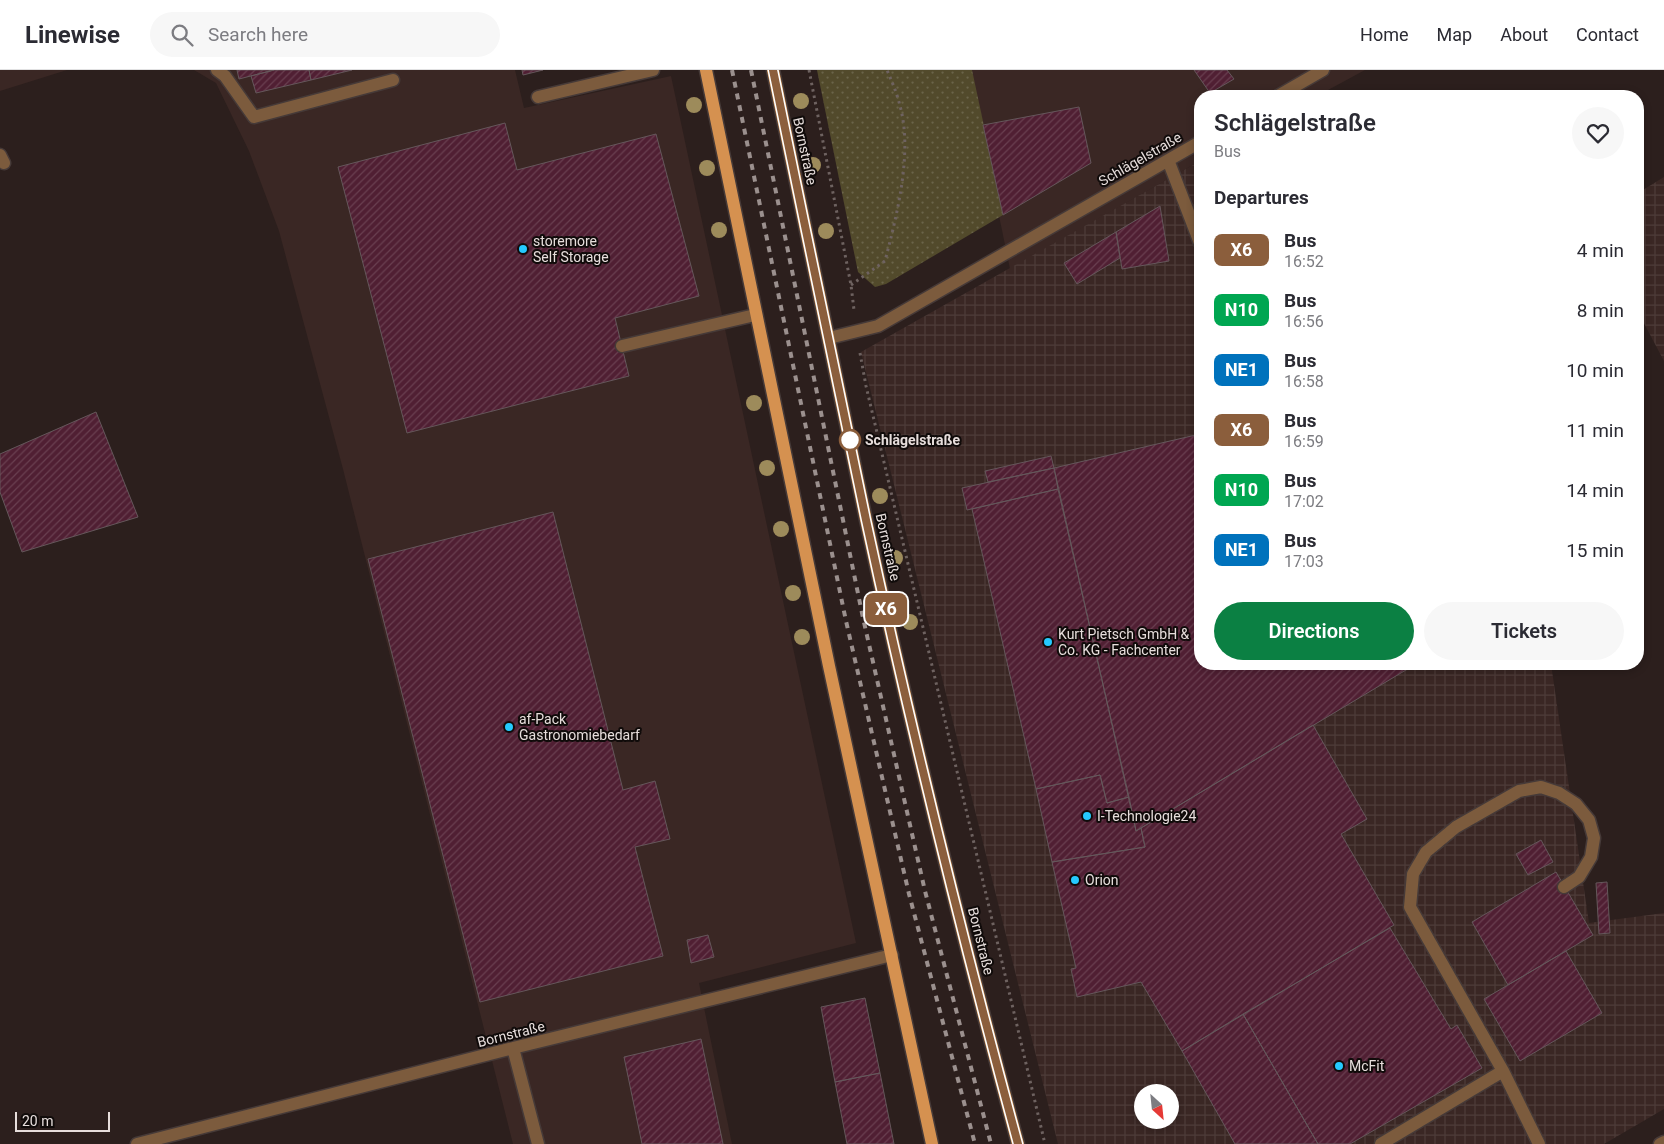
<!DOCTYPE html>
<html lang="en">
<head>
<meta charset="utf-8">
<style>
	body { margin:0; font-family:Roboto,sans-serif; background:#f7f7f7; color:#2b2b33; height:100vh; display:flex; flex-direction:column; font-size:19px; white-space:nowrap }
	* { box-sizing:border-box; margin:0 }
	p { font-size:16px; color:#7c7c81 }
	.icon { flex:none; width:28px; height:28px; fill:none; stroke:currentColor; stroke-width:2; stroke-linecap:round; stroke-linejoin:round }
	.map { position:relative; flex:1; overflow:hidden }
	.sheet { position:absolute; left:1194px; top:20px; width:450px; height:580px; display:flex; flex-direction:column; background:#fff; border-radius:20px; box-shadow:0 2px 8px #0003 }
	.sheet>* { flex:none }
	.badge { padding:0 10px; border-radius:8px; font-size:18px; line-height:32px }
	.needle { width:32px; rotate:153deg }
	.tools { position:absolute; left:1134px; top:1014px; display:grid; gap:10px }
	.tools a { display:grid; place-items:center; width:45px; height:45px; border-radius:50%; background:#fff; box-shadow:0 2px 8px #0003; font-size:25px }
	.scale { position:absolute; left:15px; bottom:12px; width:95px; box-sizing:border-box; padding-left:5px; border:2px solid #e7dedc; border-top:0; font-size:14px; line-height:18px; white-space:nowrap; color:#e7dedc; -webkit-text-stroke:4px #100b0a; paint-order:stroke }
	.map>.badge { position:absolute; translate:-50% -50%; box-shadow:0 0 0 2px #fff }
	h2 { padding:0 20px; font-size:19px; line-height:45px }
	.round { display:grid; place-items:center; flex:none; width:52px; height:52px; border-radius:26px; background:#f7f7f7 }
	.summary { display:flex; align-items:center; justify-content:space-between; height:85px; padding:0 20px }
	h1 { font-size:24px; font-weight:600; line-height:38px }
	.button { display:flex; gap:10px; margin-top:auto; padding:10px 20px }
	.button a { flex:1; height:58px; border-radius:30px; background:#0b8043; color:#fff; font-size:20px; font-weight:600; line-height:58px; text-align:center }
	.button a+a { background:#f7f7f7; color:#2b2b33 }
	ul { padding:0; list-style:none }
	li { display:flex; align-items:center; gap:15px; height:60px; padding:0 20px }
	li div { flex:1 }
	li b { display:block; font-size:19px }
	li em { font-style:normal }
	li .badge { min-width:55px; font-weight:700; text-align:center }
	header { display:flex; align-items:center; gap:30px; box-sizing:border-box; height:70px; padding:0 25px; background:#fff; border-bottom:1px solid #e1e1e2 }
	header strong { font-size:24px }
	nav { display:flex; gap:28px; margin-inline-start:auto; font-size:18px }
	.search { width:350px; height:45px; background:#f7f7f7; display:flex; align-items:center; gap:12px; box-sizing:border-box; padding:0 18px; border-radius:28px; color:#7c7c81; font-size:19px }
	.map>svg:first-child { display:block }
</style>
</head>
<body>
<header>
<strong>Linewise</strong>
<div class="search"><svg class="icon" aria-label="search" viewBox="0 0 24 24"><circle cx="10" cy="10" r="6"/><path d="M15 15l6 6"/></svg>Search here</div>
<nav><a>Home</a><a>Map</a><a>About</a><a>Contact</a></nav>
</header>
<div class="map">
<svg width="1664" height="1074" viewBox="0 0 1664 1074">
	<defs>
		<pattern id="industrial-grid" width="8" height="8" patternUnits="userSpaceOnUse" patternTransform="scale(1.25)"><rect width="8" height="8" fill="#3a2724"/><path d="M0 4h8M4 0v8" fill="none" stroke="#4d3c39"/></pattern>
		<pattern id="park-dots" width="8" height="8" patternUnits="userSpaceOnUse" patternTransform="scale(1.25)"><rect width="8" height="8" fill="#524a2b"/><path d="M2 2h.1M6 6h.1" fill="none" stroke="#6b6449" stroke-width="1.8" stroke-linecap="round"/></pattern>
		<pattern id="building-hatch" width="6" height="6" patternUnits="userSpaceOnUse" patternTransform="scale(1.25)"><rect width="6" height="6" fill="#501f33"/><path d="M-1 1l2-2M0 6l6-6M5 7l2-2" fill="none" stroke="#693f50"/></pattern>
	</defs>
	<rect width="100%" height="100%" fill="#2c1f1d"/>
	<path fill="#3a2724" d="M0,0H67L0,21Z
		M194,0H515L524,38L671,6L856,873L699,913L732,1074H513L343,399L279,161L249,81L216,13Z
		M969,0H1365L1317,26H1200V91L1010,199Z"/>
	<path fill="url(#industrial-grid)" fill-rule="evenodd" d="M1200,91V594H1551L1589,853L1664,843V1039L1604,1074H1058L861,282ZM1142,1022H1170V1050H1142Z
		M1664,107V291L1638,242V123Z"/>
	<path fill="url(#park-dots)" d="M817,0H972L1003,145L886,214L875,217L858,202Z"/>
	<path fill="url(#building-hatch)" stroke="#65575b" d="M237,0H274L239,9Z
		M274,0H309L311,10L256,23L251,6Z
		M309,0H352L311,10Z
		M522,0H543L523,5Z
		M1194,0H1227L1234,9L1210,23Z
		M1079,37L1091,93L1003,145L983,55Z
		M505,53L517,100L656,64L699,226L615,248L629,306L407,363L338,97Z
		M1160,136L1169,191L1122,199L1116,162Z
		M1116,162L1120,188L1077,214L1064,193Z
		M96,342L138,447L22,482L0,422V384Z
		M1200,364V594H1416L1136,761L1054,398Z
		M1051,386L1054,398L988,412L985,401Z
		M1054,398L1058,419L967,440L962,418Z
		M1058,419L1129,727L1107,733L1100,705L1036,719L972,439Z
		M553,442L623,720L655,711L670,769L635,777L663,886L480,932L368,489Z
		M1313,655L1367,749L1341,764L1394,855L1182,981L1141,912L1077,927L1071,899L1076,898L1052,792L1145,777L1141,758Z
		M1100,705L1107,733L1129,727L1136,761L1141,758L1145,777L1052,792L1036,719Z
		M1541,770L1553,792L1528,805L1516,784Z
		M1556,802L1593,865L1508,915L1472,852Z
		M1607,812L1610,863L1599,864L1596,813Z
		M1390,858L1451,959L1457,955L1482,998L1350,1074H1318L1243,944Z
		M708,865L714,887L691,893L687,870Z
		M1566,881L1602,943L1520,991L1484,929Z
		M865,928L880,1003L835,1012L821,937Z
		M1243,944L1318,1074H1235L1182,981Z
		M701,969L723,1074H642L624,987Z
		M880,1003L894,1074H847L835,1012Z"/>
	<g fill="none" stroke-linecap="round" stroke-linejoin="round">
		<g stroke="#463a38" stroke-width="15">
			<path id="minor" d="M217,0L225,6L254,47L393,10
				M1278,26L1323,0
				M538,27L653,0
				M0,85L4,93
				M1168,90L1200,173
				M829,268L878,256L1200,72
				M622,276L755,245
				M513,978L538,1074
				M137,1074L513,978L892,885
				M1381,1074L1503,1001
				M1539,1074L1503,1001L1410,837L1413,804L1426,782L1456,757L1519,721L1541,717L1559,723L1576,734L1589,750L1594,768L1591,787L1579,807L1564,817
				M1660,1074L1664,1072"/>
		</g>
		<g stroke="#463a38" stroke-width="15">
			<path id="major" d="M706,0L829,596L932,1074
				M773,0C804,150 834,300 866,450C911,659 962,867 1018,1074"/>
		</g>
		<path stroke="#6e6260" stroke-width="3" stroke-dasharray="2.5 4" stroke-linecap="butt" d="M809,0L851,215L854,240
			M851,215L885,191C897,145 913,82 900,36C897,23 892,12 887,0
			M860,283L866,316L1045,1074"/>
		<use href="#minor" stroke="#7c5b3d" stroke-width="12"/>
		<use href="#major" stroke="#d59150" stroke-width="12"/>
		<path stroke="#9b908e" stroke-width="4" stroke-dasharray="6 6" stroke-linecap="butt" d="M732,0L846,551L909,824L975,1074
			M751,0L863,548L925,821L991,1074"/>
	</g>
	<g fill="#9d8b5b">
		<circle cx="801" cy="31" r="8"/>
		<circle cx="694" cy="35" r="8"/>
		<circle cx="813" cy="95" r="8"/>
		<circle cx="707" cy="98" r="8"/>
		<circle cx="719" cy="160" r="8"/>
		<circle cx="826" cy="161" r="8"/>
		<circle cx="754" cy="333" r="8"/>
		<circle cx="767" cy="398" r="8"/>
		<circle cx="880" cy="426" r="8"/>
		<circle cx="781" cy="459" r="8"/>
		<circle cx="895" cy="488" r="8"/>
		<circle cx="793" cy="523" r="8"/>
		<circle cx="910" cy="552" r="8"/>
		<circle cx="802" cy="567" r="8"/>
	</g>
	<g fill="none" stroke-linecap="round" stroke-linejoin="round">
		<g stroke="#fff" stroke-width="11">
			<path id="line" d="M773,0C804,150 834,300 866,450C911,659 962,867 1018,1074"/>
		</g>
		<use href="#line" stroke="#8b5e3c" stroke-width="8"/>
	</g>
	<g fill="#25c9fe" stroke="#100b0a" stroke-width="2">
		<circle cx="523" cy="179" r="5"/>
		<circle cx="1048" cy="572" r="5"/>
		<circle cx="509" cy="657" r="5"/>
		<circle cx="1087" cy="746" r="5"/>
		<circle cx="1075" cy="810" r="5"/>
		<circle cx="1339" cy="996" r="5"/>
	</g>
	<circle fill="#fff" stroke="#8b5e3c" stroke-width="2.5" cx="850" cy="370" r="10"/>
	<g text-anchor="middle" stroke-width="4" stroke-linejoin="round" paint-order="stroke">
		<g font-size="14" fill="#e7dedc" stroke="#100b0a">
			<text transform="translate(805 81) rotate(78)" y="5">Bornstraße</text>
			<text transform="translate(1140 89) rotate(-30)" y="5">Schlägelstraße</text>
			<text transform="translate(888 477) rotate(77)" y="5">Bornstraße</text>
			<text transform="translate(981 871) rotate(76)" y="5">Bornstraße</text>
			<text transform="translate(511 964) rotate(-14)" y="5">Bornstraße</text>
		</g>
		<g font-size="14" fill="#e7dedc" stroke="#100b0a" text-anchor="start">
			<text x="533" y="176">storemore<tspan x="533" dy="16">Self Storage</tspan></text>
			<text x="1058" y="569">Kurt Pietsch GmbH &amp;<tspan x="1058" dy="16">Co. KG - Fachcenter</tspan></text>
			<text x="519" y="654">af-Pack<tspan x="519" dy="16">Gastronomiebedarf</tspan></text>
			<text x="1097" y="751">I-Technologie24</text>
			<text x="1085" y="815">Orion</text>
			<text x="1349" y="1001">McFit</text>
		</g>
		<g font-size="14" font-weight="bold" fill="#e7dedc" stroke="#100b0a" text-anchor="start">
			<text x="865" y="375">Schlägelstraße</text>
		</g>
	</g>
</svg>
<div class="tools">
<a><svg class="needle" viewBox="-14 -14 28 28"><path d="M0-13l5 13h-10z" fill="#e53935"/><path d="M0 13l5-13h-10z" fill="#7c7c81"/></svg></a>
</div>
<div class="scale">20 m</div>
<b class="badge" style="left:886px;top:539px;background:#8b5e3c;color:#fff">X6</b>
<section class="sheet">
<div class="summary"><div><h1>Schlägelstraße</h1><p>Bus</p></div><a class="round"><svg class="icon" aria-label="heart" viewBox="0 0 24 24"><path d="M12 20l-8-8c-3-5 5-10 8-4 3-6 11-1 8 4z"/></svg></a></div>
<h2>Departures</h2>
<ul>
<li><span class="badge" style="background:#8b5e3c;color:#fff">X6</span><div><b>Bus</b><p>16:52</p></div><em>4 min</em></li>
<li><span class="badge" style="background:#00a651;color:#fff">N10</span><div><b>Bus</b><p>16:56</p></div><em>8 min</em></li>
<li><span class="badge" style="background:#0072bc;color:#fff">NE1</span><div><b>Bus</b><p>16:58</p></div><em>10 min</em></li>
<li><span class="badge" style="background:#8b5e3c;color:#fff">X6</span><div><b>Bus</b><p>16:59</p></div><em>11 min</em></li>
<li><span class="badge" style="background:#00a651;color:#fff">N10</span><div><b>Bus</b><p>17:02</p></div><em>14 min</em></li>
<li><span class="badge" style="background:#0072bc;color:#fff">NE1</span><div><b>Bus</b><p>17:03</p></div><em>15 min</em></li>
</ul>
<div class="button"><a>Directions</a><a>Tickets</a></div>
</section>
</div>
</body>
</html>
